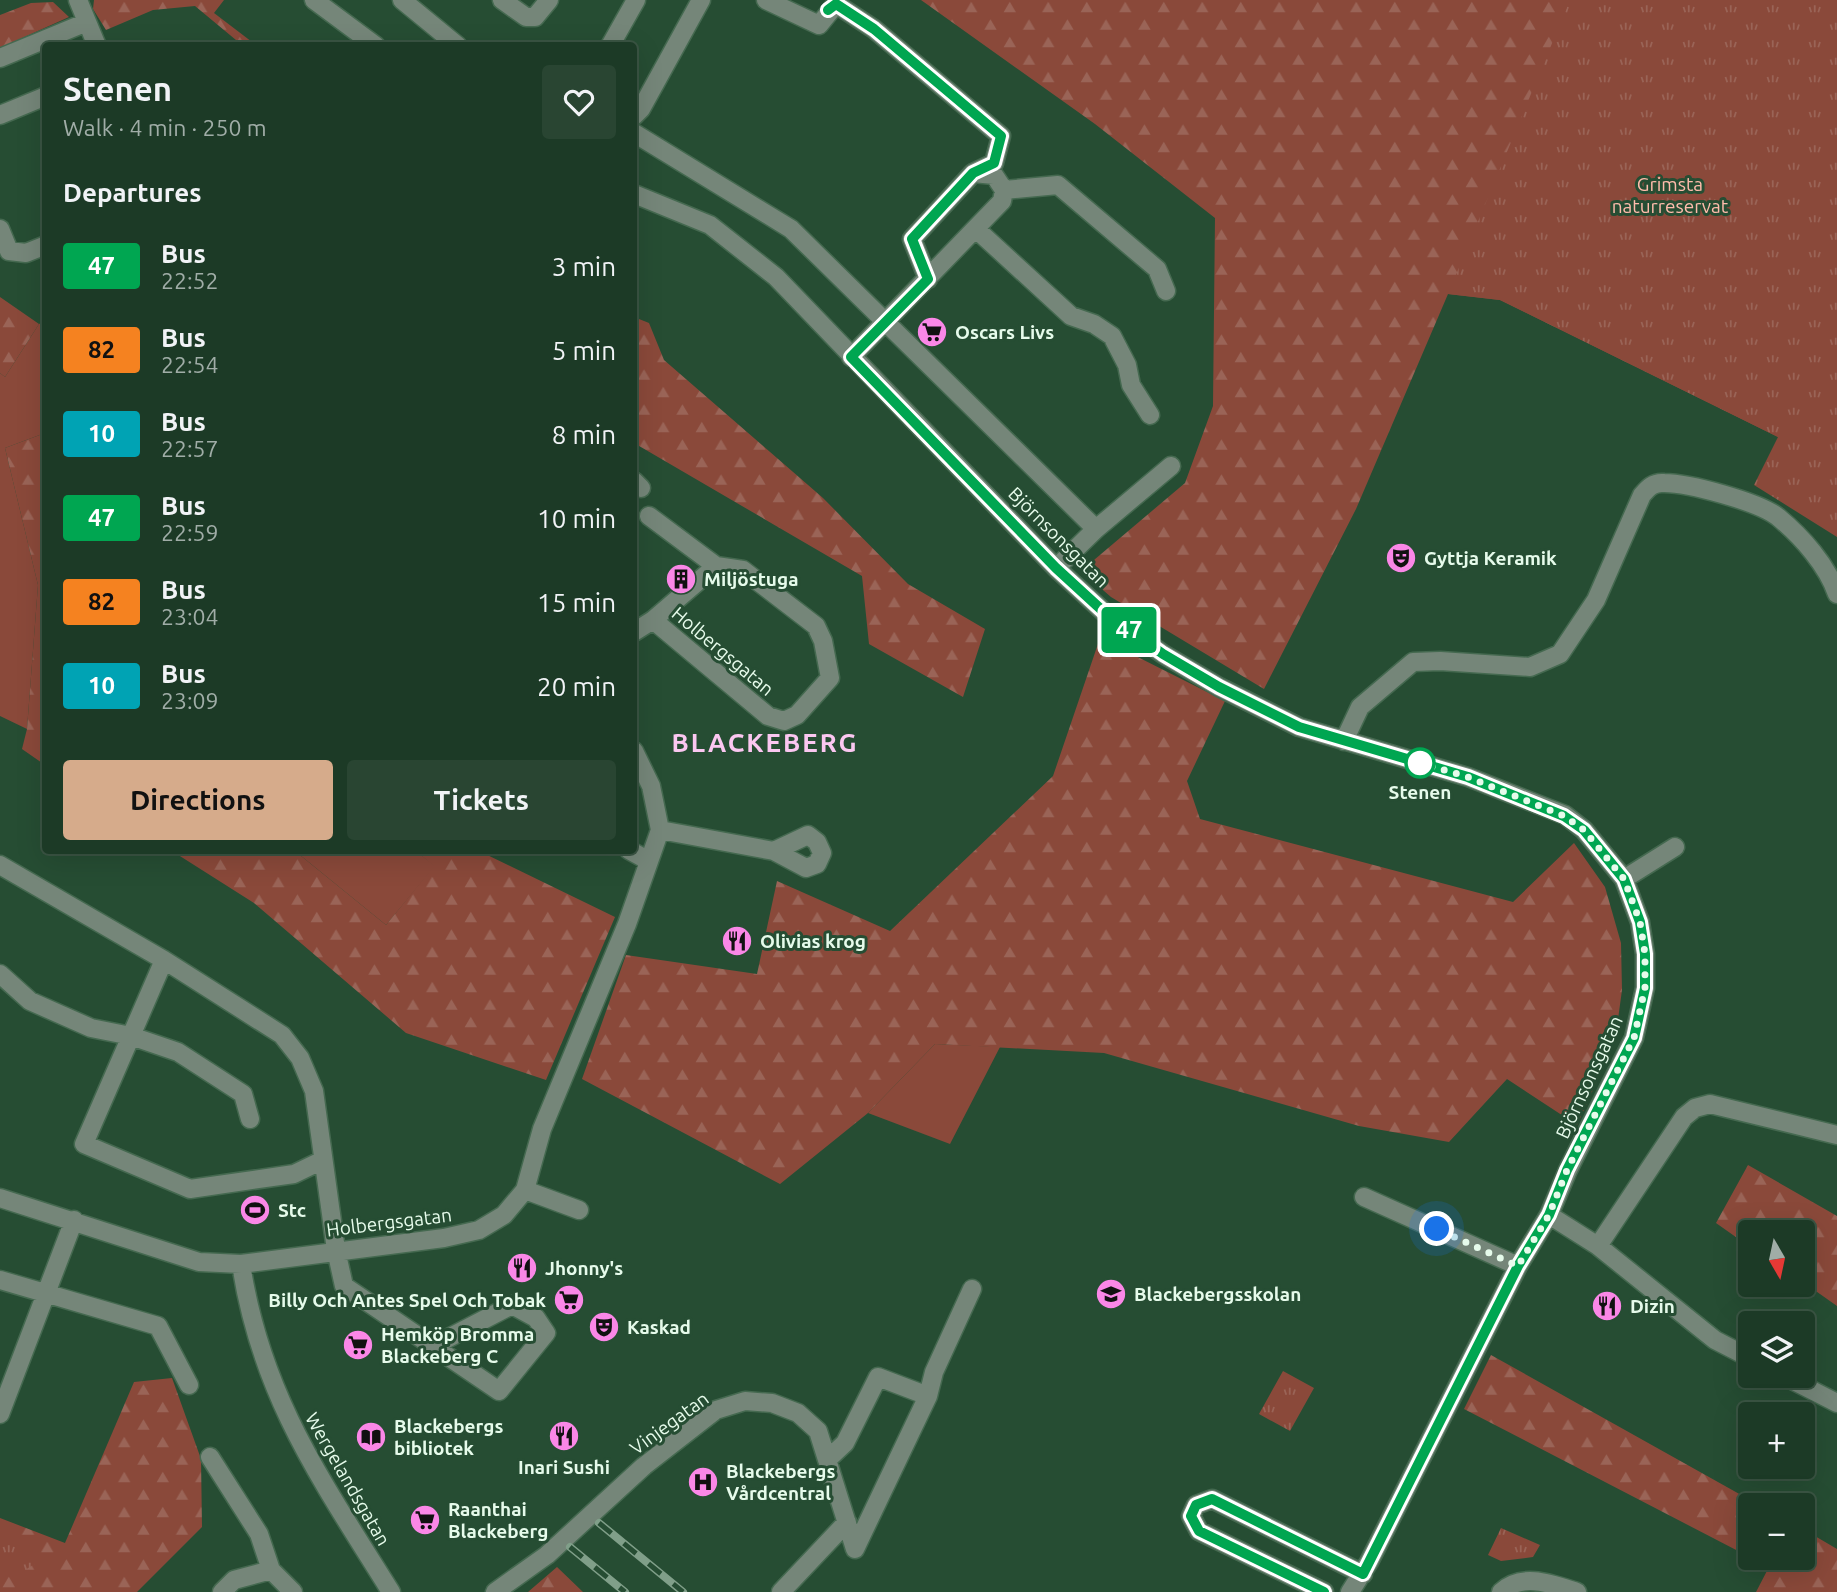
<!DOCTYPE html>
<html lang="en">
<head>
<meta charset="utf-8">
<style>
	body { margin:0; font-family:Ubuntu,sans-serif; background:#294532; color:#f1f3f6; height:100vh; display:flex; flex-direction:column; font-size:26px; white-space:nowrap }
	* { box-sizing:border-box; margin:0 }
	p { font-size:23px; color:#a0ada7 }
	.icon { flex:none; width:38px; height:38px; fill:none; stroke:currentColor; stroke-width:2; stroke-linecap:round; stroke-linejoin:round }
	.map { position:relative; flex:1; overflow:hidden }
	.panel { position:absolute; left:42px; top:42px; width:595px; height:812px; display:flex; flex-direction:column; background:#1c3a26; border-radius:7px; box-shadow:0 7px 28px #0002,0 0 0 2px #3a5443 }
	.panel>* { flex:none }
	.badge { padding:0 14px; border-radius:5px; font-size:24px; line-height:46px }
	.needle { width:46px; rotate:171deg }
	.controls { position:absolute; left:1738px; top:1220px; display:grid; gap:14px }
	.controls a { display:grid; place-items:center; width:77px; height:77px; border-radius:7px; background:#1c3a26; box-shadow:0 7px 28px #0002,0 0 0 2px #3a5443; font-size:35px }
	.you { position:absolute; width:35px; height:35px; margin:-18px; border:5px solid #fff; border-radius:50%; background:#1a73e8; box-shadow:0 0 0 10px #1a73e833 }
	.map>.badge { position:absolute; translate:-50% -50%; box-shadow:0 0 0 4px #fff }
	h2 { padding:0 21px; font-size:26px; line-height:63px }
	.round { display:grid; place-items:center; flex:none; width:74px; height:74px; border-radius:7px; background:#294532 }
	.summary { display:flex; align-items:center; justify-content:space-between; height:119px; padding:0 21px }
	h1 { font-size:33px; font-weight:700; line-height:52px }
	.button { display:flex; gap:14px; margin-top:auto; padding:14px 21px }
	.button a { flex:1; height:80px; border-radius:7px; background:#d6ab8b; color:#111; font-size:28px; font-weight:700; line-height:80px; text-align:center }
	.button a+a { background:#294532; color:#f1f3f6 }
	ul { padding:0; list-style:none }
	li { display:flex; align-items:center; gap:21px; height:84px; padding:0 21px }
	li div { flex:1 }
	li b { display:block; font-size:26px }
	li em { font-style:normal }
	li .badge { min-width:77px; font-weight:700; text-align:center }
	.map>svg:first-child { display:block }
</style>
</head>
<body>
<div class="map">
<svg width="1837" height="1592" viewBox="0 0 1837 1592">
	<defs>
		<pattern id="forest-firs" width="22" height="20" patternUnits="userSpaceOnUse" patternTransform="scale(1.75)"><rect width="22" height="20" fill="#8a493a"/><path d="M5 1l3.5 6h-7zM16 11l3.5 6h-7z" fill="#9a6457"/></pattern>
		<pattern id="park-tufts" width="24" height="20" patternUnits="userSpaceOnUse" patternTransform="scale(1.75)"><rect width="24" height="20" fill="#8a493a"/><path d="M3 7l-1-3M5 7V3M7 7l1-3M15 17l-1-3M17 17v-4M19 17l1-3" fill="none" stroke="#9a6457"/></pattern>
	</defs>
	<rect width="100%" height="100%" fill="#264d33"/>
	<path fill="#8a493a" d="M45,321V433L5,448L38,585L27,729L0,716V373L5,377L39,324Z
		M295,851H416L435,866L386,925Z
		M935,1044L1000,1047L950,1144L868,1113Z"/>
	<path fill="url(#forest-firs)" d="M94,0H224L214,13L256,45H242L195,6L153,10L106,30L93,9Z
		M921,0H1837V482L1778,437L1500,300L1448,294L1356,509L1264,689L1111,597L1081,571L1185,483L1213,406L1215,218L1095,124Z
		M53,2L69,17L0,48V15L31,3Z
		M0,297L39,324L5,377L0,373Z
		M634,317L649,323L664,360L823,498L908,584L985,629L963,697L869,644L862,576L634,443Z
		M45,433V765L22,749L27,729L38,585L5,448Z
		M1100,638L1225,701L1187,781L1200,819L1513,902L1574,843L1605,887L1621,943L1622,990L1615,1041L1577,1125L1507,1079L1449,1142L1359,1126L1104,1053L935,1044L868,1113L780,1184L582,1079L626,955L757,974L777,881L890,931L1053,776Z
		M172,851H295L386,925L434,866L416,851H479L615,917L546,1080L406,1033L254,903Z
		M1748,1165L1837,1216V1306L1803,1282L1802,1232H1750V1247L1716,1223Z
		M1491,1355L1759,1505H1750V1558H1802L1803,1529L1837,1549V1592H1756L1769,1567L1464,1409Z
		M172,1378L201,1459L202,1527L137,1592H0V1518L65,1543L134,1382Z
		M557,1567L583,1592H528Z"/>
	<path fill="url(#park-tufts)" d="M1570,0H1837V537L1754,485L1778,437L1500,300L1448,294Z
		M1283,1371L1314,1388L1290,1431L1259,1414Z
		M1501,1528L1540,1545L1533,1557L1501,1561L1488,1555Z
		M6,1534L34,1541L36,1563L14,1577L0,1565V1545Z"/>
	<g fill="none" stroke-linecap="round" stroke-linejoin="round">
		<g stroke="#456950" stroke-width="21">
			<path id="minor" d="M78,0L97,46
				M314,0L376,46
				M402,0L458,46
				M502,0L526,17H535L549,0
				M766,0L819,25L836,4L874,29L1001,136L994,163L973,173
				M610,46L636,0
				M0,58L87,22
				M0,115L46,96
				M634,116L641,109L701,0
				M634,133L791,229L1096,529
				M1004,190L1058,185L1157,269L1166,291
				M634,194L710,225L776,277L1056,568L1104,612L1163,654L1219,687L1299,727L1468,777L1565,815L1584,830L1624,879L1640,922L1645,954V988L1634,1038L1568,1170L1549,1215L1518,1266L1369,1562L1350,1592
				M0,229L9,251L26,253L46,245
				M976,229L1071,316L1094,324L1112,336L1127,365L1131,385L1150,415
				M851,357L1002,201L1004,190L994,175L973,173L912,239L928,279
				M634,481L641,488
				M649,516L716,566L743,570L816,626L823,641L830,678L797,715L784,721L768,716L653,620
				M1056,568L1096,529L1171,466
				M634,632L653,620L716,566
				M1344,741L1360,707L1413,662L1440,661L1530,667L1560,654L1596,600L1642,495C1648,488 1653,482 1664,483C1689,483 1759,502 1778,517C1802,537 1827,565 1837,594
				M660,830L774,851L806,868L817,864L822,853L817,842L808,835L774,851
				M629,850L649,861
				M0,865L164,960L282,1035L300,1058L314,1091L336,1250L344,1286L499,1391L546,1333L536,1318L512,1305L433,1346
				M1624,879L1675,847
				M164,960L131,1036L178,1052L243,1094L250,1119
				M0,974L30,1001L91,1028L131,1036L84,1144L190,1189L294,1174L323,1160
				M525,1190L542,1129L627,924L660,830L651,786L634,751
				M1364,1197L1518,1266
				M0,1198L199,1262L241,1264L444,1238L479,1230L504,1215L525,1190L579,1210
				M1549,1215L1598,1246L1715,1340L1750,1358
				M1598,1246L1684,1117L1695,1108L1710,1104L1837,1135
				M241,1264C261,1396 322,1481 391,1592
				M0,1280L158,1326L189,1385
				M1784,1376L1837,1403
				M0,1414L74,1220
				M210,1457L259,1534L271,1570L293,1592
				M827,1460L845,1443L878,1377L928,1396
				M222,1592L234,1580L271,1570
				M495,1592L547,1555L644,1466L716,1410L745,1401L772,1403L798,1413L818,1431L855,1549L928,1396L934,1372L972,1289
				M781,1592L847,1522
				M1324,1592L1199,1531L1191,1516L1196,1505L1212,1499L1363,1574
				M1501,1592C1522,1572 1552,1584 1577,1592"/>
		</g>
		<use href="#minor" stroke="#758679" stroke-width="18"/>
		<g stroke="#809f89" stroke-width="8">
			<path id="rail" d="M599,1523L683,1592
				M570,1547L625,1592"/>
		</g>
		<use href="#rail" stroke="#264d33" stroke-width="5" stroke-dasharray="16" stroke-linecap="butt"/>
	</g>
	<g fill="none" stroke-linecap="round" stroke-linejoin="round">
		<g stroke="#fff" stroke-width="16">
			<path id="line" d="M828,10L836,4L874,29L1001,136L994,163L973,173L912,239L928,279L851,357L1056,568L1104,612L1163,654L1219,687L1299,727L1468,777L1564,816L1584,830L1624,879L1640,922L1645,954V988L1634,1038L1567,1170L1549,1215L1518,1266L1363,1574L1212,1499L1196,1505L1191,1516L1199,1531L1324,1592"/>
		</g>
		<use href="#line" stroke="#00a651" stroke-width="10"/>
		<path stroke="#e6fbeb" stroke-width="7" stroke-dasharray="0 12.6" d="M1420,763L1468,777L1564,816L1584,830L1624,879L1640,922L1645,954V988L1634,1038L1567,1170L1549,1215L1518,1266L1437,1229"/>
	</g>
	<defs>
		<g id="supermarket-disc" transform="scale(1.575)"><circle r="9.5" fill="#fa87e7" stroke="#264d33"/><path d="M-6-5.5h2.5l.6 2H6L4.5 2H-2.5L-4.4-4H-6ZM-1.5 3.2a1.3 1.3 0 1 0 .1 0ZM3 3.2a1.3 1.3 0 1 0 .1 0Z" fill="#111"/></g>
		<g id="theatre-disc" transform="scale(1.575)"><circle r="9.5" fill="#fa87e7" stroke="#264d33"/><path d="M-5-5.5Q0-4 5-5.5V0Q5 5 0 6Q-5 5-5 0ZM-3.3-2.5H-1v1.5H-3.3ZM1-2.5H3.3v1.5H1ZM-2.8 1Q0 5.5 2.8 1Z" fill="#111"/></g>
		<g id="building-disc" transform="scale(1.575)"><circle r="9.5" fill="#fa87e7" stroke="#264d33"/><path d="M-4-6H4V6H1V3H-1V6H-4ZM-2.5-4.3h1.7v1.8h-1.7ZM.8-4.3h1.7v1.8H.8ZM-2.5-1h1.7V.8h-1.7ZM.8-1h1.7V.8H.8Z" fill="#111"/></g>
		<g id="restaurant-disc" transform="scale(1.575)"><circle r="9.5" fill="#fa87e7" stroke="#264d33"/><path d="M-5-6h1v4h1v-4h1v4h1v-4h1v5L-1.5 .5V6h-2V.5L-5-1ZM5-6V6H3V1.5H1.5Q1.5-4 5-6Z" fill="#111"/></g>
		<g id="stadium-disc" transform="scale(1.575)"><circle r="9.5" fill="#fa87e7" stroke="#264d33"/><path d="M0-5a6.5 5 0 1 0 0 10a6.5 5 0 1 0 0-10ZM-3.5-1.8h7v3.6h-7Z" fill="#111"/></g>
		<g id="school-disc" transform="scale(1.575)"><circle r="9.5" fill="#fa87e7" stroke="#264d33"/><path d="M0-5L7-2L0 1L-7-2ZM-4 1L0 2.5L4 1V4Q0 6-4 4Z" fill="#111"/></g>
		<g id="library-disc" transform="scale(1.575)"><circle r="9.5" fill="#fa87e7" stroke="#264d33"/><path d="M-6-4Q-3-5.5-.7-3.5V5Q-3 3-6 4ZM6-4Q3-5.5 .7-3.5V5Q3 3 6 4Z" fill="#111"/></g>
		<g id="hospital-disc" transform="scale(1.575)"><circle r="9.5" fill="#fa87e7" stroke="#264d33"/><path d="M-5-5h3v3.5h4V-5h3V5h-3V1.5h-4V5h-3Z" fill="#111"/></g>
	</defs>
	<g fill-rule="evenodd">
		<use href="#supermarket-disc" x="932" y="332"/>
		<use href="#theatre-disc" x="1401" y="558"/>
		<use href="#building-disc" x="681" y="579"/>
		<use href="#restaurant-disc" x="737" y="941"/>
		<use href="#stadium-disc" x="255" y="1210"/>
		<use href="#restaurant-disc" x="522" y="1268"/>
		<use href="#school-disc" x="1111" y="1294"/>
		<use href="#supermarket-disc" x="569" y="1300"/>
		<use href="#restaurant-disc" x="1607" y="1306"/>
		<use href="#theatre-disc" x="604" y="1327"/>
		<use href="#supermarket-disc" x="358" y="1345"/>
		<use href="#restaurant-disc" x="564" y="1436"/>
		<use href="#library-disc" x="371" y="1437"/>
		<use href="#hospital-disc" x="703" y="1482"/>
		<use href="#supermarket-disc" x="425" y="1520"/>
	</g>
	<circle fill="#fff" stroke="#00a651" stroke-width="3.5" cx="1420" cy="763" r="14"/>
	<g text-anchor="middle" stroke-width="6" stroke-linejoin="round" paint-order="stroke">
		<g font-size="19" fill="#ffbcac" stroke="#264d33">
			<text x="1670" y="191">Grimsta<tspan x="1670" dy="22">naturreservat</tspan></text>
		</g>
		<g font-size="19" font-weight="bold" fill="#e6fbeb" stroke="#264d33" text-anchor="start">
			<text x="955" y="339">Oscars Livs</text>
			<text x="1424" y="565">Gyttja Keramik</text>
			<text x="704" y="586">Miljöstuga</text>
			<text x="760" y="948">Olivias krog</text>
			<text x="278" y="1217">Stc</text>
			<text x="545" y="1275">Jhonny's</text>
			<text x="1134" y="1301">Blackebergsskolan</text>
			<text x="546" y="1307" text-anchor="end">Billy Och Antes Spel Och Tobak</text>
			<text x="1630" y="1313">Dizin</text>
			<text x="627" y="1334">Kaskad</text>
			<text x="381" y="1341">Hemköp Bromma<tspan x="381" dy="22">Blackeberg C</tspan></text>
			<text x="394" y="1433">Blackebergs<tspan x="394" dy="22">bibliotek</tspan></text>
			<text x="564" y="1474" text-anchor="middle">Inari Sushi</text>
			<text x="726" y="1478">Blackebergs<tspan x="726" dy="22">Vårdcentral</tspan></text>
			<text x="448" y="1516">Raanthai<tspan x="448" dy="22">Blackeberg</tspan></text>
		</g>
		<g font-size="19" fill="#e6fbeb" stroke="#264d33">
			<text transform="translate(1059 537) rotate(45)" y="7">Björnsonsgatan</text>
			<text transform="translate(723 651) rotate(40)" y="7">Holbergsgatan</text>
			<text transform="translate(1589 1077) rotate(-65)" y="7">Björnsonsgatan</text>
			<text transform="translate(389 1222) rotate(-7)" y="7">Holbergsgatan</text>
			<text transform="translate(669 1423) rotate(-36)" y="7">Vinjegatan</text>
			<text transform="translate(348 1479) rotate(60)" y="7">Wergelandsgatan</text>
		</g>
		<g font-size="19" font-weight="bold" fill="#e6fbeb" stroke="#264d33">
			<text x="1420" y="799">Stenen</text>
		</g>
		<g font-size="26" font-weight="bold" letter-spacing="2" fill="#fbc7f1" stroke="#264d33">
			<text x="765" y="752">BLACKEBERG</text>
		</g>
	</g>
</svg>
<div class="controls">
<a><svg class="needle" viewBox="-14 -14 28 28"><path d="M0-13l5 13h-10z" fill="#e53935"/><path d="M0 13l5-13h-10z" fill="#a0ada7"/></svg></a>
<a><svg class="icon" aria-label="layers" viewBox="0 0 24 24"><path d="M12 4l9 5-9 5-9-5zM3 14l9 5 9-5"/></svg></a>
<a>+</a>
<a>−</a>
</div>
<div class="you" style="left:1437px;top:1229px"></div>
<b class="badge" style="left:1129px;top:630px;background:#00a651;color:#fff">47</b>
<section class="panel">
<div class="summary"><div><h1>Stenen</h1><p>Walk · 4 min · 250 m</p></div><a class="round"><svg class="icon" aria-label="heart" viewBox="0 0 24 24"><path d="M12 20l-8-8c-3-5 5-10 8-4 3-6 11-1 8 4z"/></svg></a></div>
<h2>Departures</h2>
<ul>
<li><span class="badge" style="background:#00a651;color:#fff">47</span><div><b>Bus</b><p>22:52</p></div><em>3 min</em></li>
<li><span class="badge" style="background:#f58220;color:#111">82</span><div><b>Bus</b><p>22:54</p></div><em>5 min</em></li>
<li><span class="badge" style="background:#00a3b4;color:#fff">10</span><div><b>Bus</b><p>22:57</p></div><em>8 min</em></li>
<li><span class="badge" style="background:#00a651;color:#fff">47</span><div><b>Bus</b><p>22:59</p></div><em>10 min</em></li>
<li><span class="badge" style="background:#f58220;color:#111">82</span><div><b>Bus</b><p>23:04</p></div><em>15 min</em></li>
<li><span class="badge" style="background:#00a3b4;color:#fff">10</span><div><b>Bus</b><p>23:09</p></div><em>20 min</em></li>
</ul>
<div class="button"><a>Directions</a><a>Tickets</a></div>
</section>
</div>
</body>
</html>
